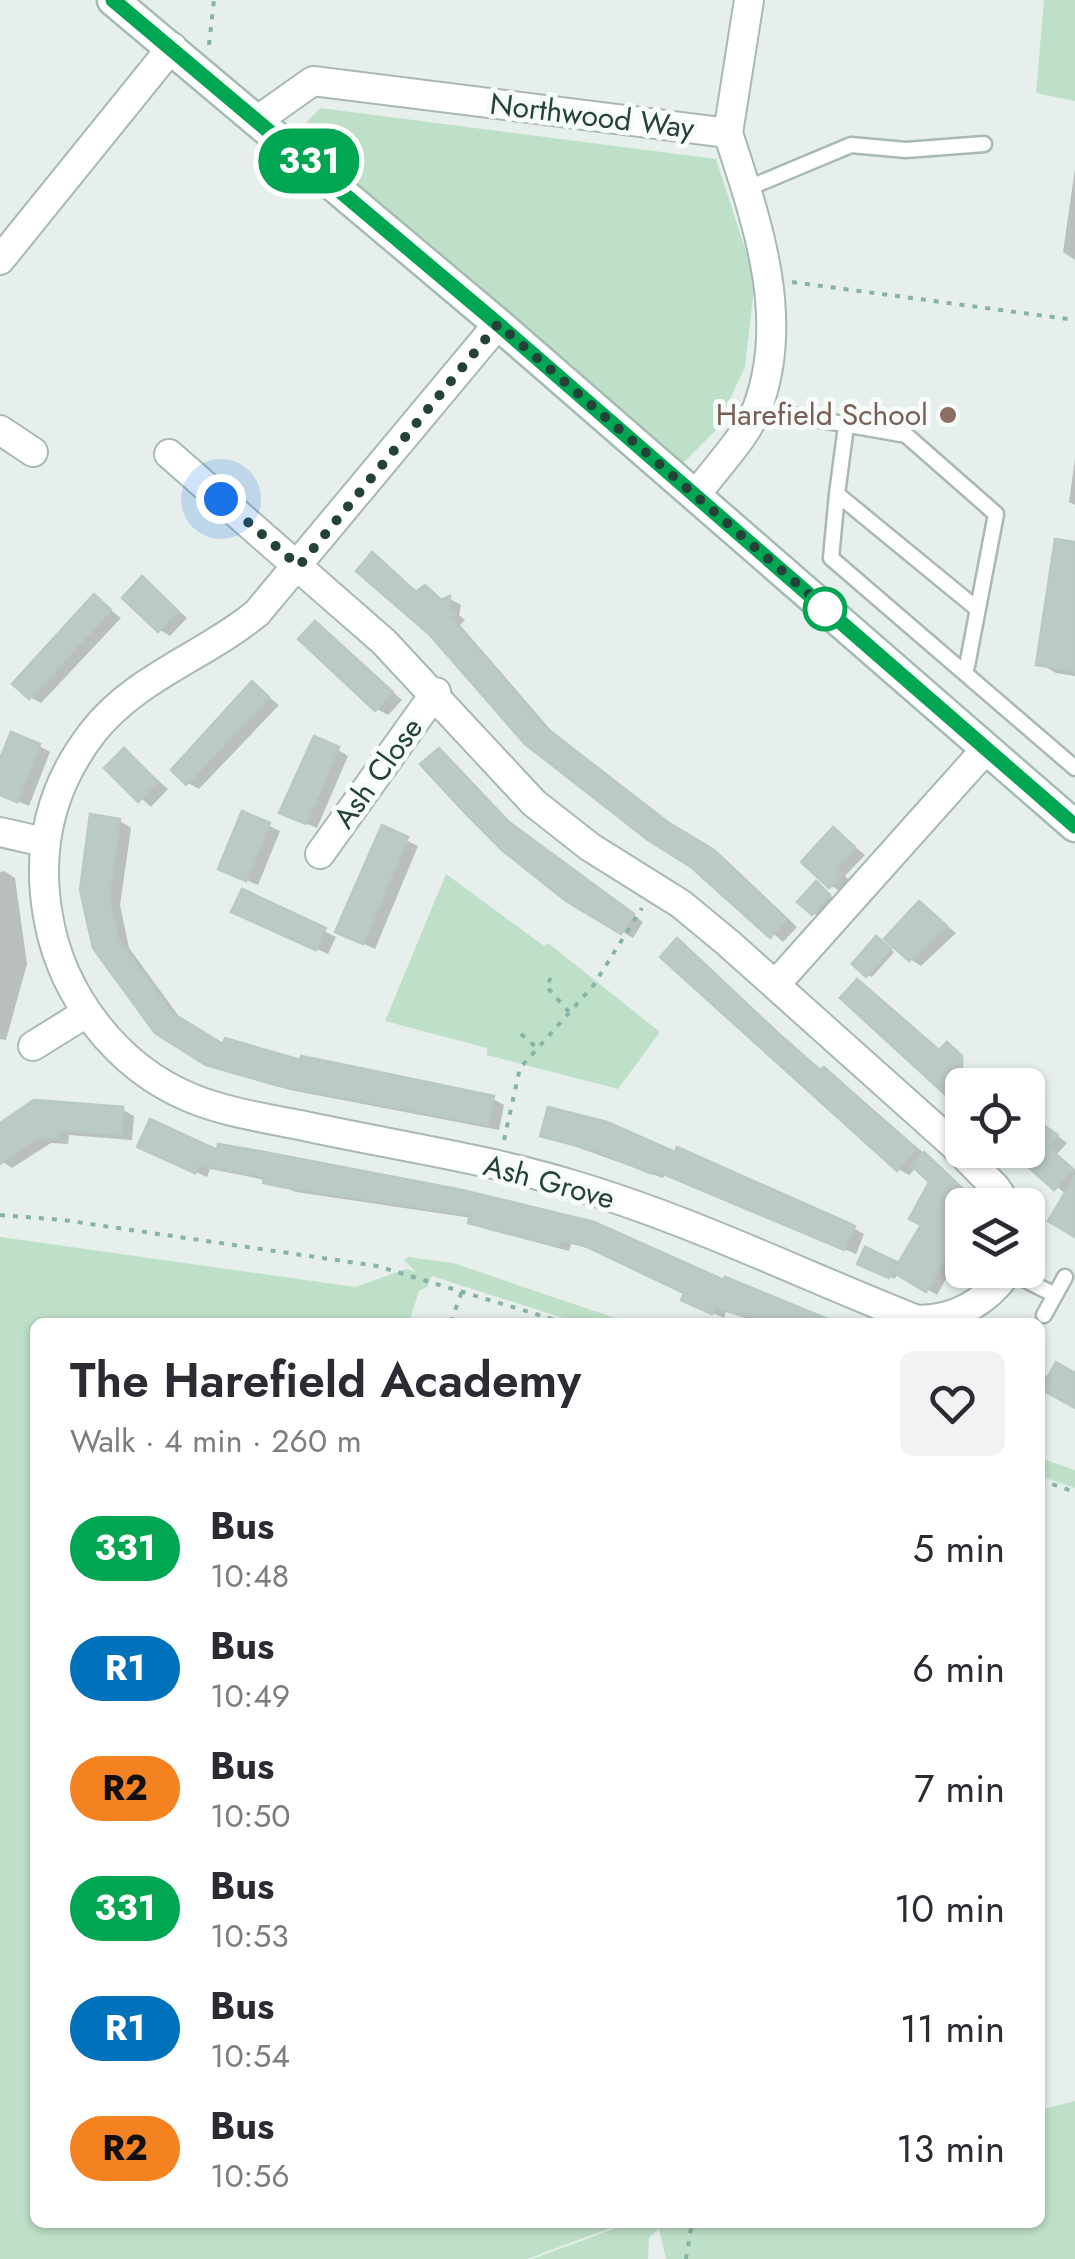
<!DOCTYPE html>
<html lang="en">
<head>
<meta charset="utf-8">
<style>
	body { margin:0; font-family:Jost,sans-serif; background:#f2f2f3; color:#2b2b33; height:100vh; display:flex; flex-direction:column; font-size:38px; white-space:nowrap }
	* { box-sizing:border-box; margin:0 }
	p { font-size:32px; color:#7c7c81 }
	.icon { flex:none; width:55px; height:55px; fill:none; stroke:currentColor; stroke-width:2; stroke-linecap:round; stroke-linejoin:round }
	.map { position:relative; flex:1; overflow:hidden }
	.panel { position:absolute; left:30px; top:1318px; width:1015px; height:910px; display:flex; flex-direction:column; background:#fff; border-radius:15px; box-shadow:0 2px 8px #0004 }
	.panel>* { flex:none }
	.badge { padding:0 20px; border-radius:32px; font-size:35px; line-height:65px }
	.buttons { position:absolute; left:945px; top:1068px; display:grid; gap:20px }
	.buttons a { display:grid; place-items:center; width:100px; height:100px; border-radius:15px; background:#fff; box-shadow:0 2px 8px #0004; font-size:50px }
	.you { position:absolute; width:50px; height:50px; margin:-25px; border:8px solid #fff; border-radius:50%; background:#1a73e8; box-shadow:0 0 0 15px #1a73e833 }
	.map>.badge { position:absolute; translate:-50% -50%; box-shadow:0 0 0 5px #fff }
	.round { display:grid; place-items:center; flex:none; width:105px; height:105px; border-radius:15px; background:#f2f2f3 }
	.overview { display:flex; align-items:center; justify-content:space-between; height:170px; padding:0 40px }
	h1 { font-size:48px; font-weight:600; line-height:75px }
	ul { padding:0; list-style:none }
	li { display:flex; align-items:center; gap:30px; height:120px; padding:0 40px }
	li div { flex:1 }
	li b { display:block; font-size:38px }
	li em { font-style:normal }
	li .badge { min-width:110px; font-weight:700; text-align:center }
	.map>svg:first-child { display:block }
</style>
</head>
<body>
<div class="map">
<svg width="1075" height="2259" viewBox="0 0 1075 2259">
	<rect width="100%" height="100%" fill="#e6efeb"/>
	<path fill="#bfe0c8" d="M1044,0H1075V101L1036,93Z
		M320,108L716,159L755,279L745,367L715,431L675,471L292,138Z
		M446,874L544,946L548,943L660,1032L618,1089L487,1055V1048L385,1021Z
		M0,1237L355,1287L406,1269L416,1272L404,1260L408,1257L453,1263L627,1322H576L432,1276L427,1287L419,1291L409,1322H35V2222L624,2223L527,2259H0Z
		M1040,1458L1075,1470V1488L1040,1476Z
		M1075,2101V2259H666L659,2228L649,2238L648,2259H532L630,2223L1040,2222V2110Z"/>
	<path fill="#0003" d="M1075,168V260L1063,252Z
		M1075,459V505L1069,502Z
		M1075,545V676L1056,673L1039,663Z
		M373,555L419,593L425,588L444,601L450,599L461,605L459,615L465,620L460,625L556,736L681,833L725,859L797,927L783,942L430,633Z
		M142,579L187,618L170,636L160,630Z
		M95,598L121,618L41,703L30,697Z
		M316,624L402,700L388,715L377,709Z
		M252,684L279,705L199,789L188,783Z
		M39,746L50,752L29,806L0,794V766Z
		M338,750L348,756L317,828L293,818Z
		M124,751L168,789L151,807L107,768Z
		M439,751L520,832L643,922L633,938L567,899Z
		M243,814L280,831L258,885L232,874Z
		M120,821L131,828L120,905L129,948L183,1022L225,1048L493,1099L504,1105L499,1130L290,1090L220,1070L156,1031L95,947Z
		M383,829L418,846L375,949L349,937Z
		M833,830L865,855L845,876L851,882L842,892L831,886Z
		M4,871L15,878L27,964L6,1040L0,1039V872Z
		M821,887L833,898L818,916L813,913Z
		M243,892L336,937L328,954L245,917Z
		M920,904L956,933L921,966L910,959Z
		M677,941L823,1072L835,1076L958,1183L946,1195L963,1205L962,1250L937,1295L898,1272L895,1279L861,1263L866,1251L900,1266L924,1225L935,1184L917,1167L909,1175L898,1169Z
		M881,941L894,952L872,977L868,975Z
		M123,1110L134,1116L132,1140L69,1135L68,1144L51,1143L12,1168L0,1160V1125Z
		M1028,1113L1067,1143L1057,1154L1075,1170V1185L1067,1195L1013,1150H1028Z
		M543,1135L853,1228L864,1234L856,1254L665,1174L663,1178Z
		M151,1152L258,1153L725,1284L726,1280L830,1322H757L726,1312L724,1318L695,1305L687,1293L596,1250L571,1244L569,1251L482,1228L472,1218L296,1192L266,1180L210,1169L207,1177Z
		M1040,1372L1050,1378L1075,1376V1406L1040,1389Z"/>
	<path fill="#bbcac4" stroke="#b8c9c2" stroke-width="2.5" d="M1055,539L1075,542V671L1036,665Z
		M372,552L416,592L425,585L441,600L450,596L449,607L456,613L451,618L545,727L669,823L714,850L787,919L770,938L691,867L648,840L525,744L429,634L356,571Z
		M142,576L178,611L158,632L122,598Z
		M94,594L111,610L29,699L12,684Z
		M315,621L393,692L375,711L298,639Z
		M252,681L269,697L186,785L171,770Z
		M11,732L40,744L17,802L0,795V759Z
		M314,736L339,747L306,824L279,813Z
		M124,748L158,782L138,802L104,768Z
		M439,748L509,822L634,914L621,934L566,901L503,851L464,812L420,764Z
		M242,811L270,823L246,881L218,869Z
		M90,814L120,819L109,897L118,939L172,1013L223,1044L225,1038L300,1060L301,1056L331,1062L494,1096L488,1125L276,1085L206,1065L155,1033L93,948L80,890Z
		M382,825L408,837L363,944L335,932Z
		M833,827L855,847L836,869L842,874L829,888L801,862Z
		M816,881L830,895L812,915L797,902Z
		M242,889L326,928L316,950L231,912Z
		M919,901L947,926L909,961L884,939Z
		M876,936L891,949L866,977L852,964Z
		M677,938L779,1034L820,1070L824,1067L916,1149L897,1171L660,957Z
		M857,979L939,1050L947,1042L962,1056V1071L978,1085H962V1110L840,998Z
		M34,1100L123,1107L122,1135L59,1130L58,1139L38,1138L0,1164V1123Z
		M548,1107L607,1122L675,1152L677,1147L855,1226L844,1250L654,1170L652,1174L597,1151L540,1136Z
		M1028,1115L1058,1135L1048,1147L1073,1169L1054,1190L1009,1150H1028Z
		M150,1119L217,1150L218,1144L259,1151L462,1190L594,1222L724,1280L725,1277L835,1322H764L715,1307L712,1314L681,1300L684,1293L583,1245L560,1239L558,1246L468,1223L470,1215L283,1187L263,1183L264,1177L199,1165L195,1173L137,1147Z
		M924,1152L962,1188V1227L926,1292L893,1272L921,1225L909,1219L929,1182L911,1165Z
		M1075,1176V1237L1048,1221Z
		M865,1247L897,1262L889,1278L857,1264Z
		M1056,1362L1075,1373V1408L1041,1389Z"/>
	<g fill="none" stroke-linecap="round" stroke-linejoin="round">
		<g stroke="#a8b8b2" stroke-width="19">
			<path id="lane" d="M746,189L851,145L906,150L984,144
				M758,409L906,435L996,514L967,666L962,671
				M846,426L837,494L976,608
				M837,494L831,558L1075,768
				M1008,1271L1055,1295
				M1044,1315L1065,1277"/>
		</g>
		<g stroke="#a8b8b2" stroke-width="32">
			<path id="street" d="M259,119L313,81L728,133C756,219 791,316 758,406C747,437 715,468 696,495
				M728,133L749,0
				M0,260L172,47
				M498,324L257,613C205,656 136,677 93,732C51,786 36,848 48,916C61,994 116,1067 191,1098C225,1112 264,1118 300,1125C391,1145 485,1158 573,1185C691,1220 803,1275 917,1320C956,1320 988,1301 1009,1270
				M0,430L33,452
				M169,454L384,642L534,803L590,847L681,904L727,942L954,1145L996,1188L1007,1205
				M0,832L44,842
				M320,854L436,692
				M775,985L986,749
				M33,1046L86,1013"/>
		</g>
		<g stroke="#a4bbb3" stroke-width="35">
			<path id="secondary" d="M113,0L498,324L1075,826"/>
		</g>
		<path stroke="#86b3a5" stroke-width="4" stroke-dasharray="5 8" stroke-linecap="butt" d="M209,45L214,0
			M792,282L1075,320
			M551,978L546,986L569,1012
			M521,1034L536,1047
			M504,1140L520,1068L593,986L642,908
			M0,1215L63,1220L377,1266L562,1322
			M451,1322L462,1291
			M1040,1480L1075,1492
			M686,2259L692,2222"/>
		<use href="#lane" stroke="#fff" stroke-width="14"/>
		<use href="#street" stroke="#fff" stroke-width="28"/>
		<use href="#secondary" stroke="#fff" stroke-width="30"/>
	</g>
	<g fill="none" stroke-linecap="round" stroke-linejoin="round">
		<g stroke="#fff" stroke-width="22">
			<path id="line" d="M113,0L498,324L1075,826"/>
		</g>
		<use href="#line" stroke="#00a651" stroke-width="15"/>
		<path stroke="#24423a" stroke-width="10" stroke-dasharray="0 18" d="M221,499L299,566L498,324L834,616L825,609"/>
	</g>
	<circle fill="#8d6e63" stroke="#f7fbf9" stroke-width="4" cx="948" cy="415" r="10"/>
	<circle fill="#fff" stroke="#00a651" stroke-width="5" cx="825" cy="609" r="20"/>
	<g text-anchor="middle" stroke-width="10" stroke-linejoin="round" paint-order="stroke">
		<g font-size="30" fill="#24423a" stroke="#f7fbf9">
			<text transform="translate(592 116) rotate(7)" y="10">Northwood Way</text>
			<text transform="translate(378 773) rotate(-54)" y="10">Ash Close</text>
			<text transform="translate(549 1182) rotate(15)" y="10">Ash Grove</text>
		</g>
		<g font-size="30" fill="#785e54" stroke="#f7fbf9" text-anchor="end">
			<text x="928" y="425">Harefield School</text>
		</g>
	</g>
</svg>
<div class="buttons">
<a><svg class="icon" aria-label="locate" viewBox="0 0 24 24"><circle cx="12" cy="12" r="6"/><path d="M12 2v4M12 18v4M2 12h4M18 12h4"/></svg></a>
<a><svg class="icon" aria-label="layers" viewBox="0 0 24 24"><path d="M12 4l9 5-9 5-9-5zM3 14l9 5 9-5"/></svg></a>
</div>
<div class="you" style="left:221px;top:499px"></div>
<b class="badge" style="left:309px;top:161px;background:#00a651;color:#fff">331</b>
<section class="panel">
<div class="overview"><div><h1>The Harefield Academy</h1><p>Walk · 4 min · 260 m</p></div><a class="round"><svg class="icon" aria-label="heart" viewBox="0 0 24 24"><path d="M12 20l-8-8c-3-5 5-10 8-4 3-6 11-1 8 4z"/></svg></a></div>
<ul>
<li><span class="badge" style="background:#00a651;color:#fff">331</span><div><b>Bus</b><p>10:48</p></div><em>5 min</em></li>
<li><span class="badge" style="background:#0072bc;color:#fff">R1</span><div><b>Bus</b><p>10:49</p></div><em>6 min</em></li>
<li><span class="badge" style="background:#f58220;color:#111">R2</span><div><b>Bus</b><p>10:50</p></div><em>7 min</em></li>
<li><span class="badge" style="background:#00a651;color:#fff">331</span><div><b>Bus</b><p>10:53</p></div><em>10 min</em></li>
<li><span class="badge" style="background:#0072bc;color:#fff">R1</span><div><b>Bus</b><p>10:54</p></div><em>11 min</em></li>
<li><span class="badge" style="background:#f58220;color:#111">R2</span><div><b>Bus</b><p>10:56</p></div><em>13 min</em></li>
</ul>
</section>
</div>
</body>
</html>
